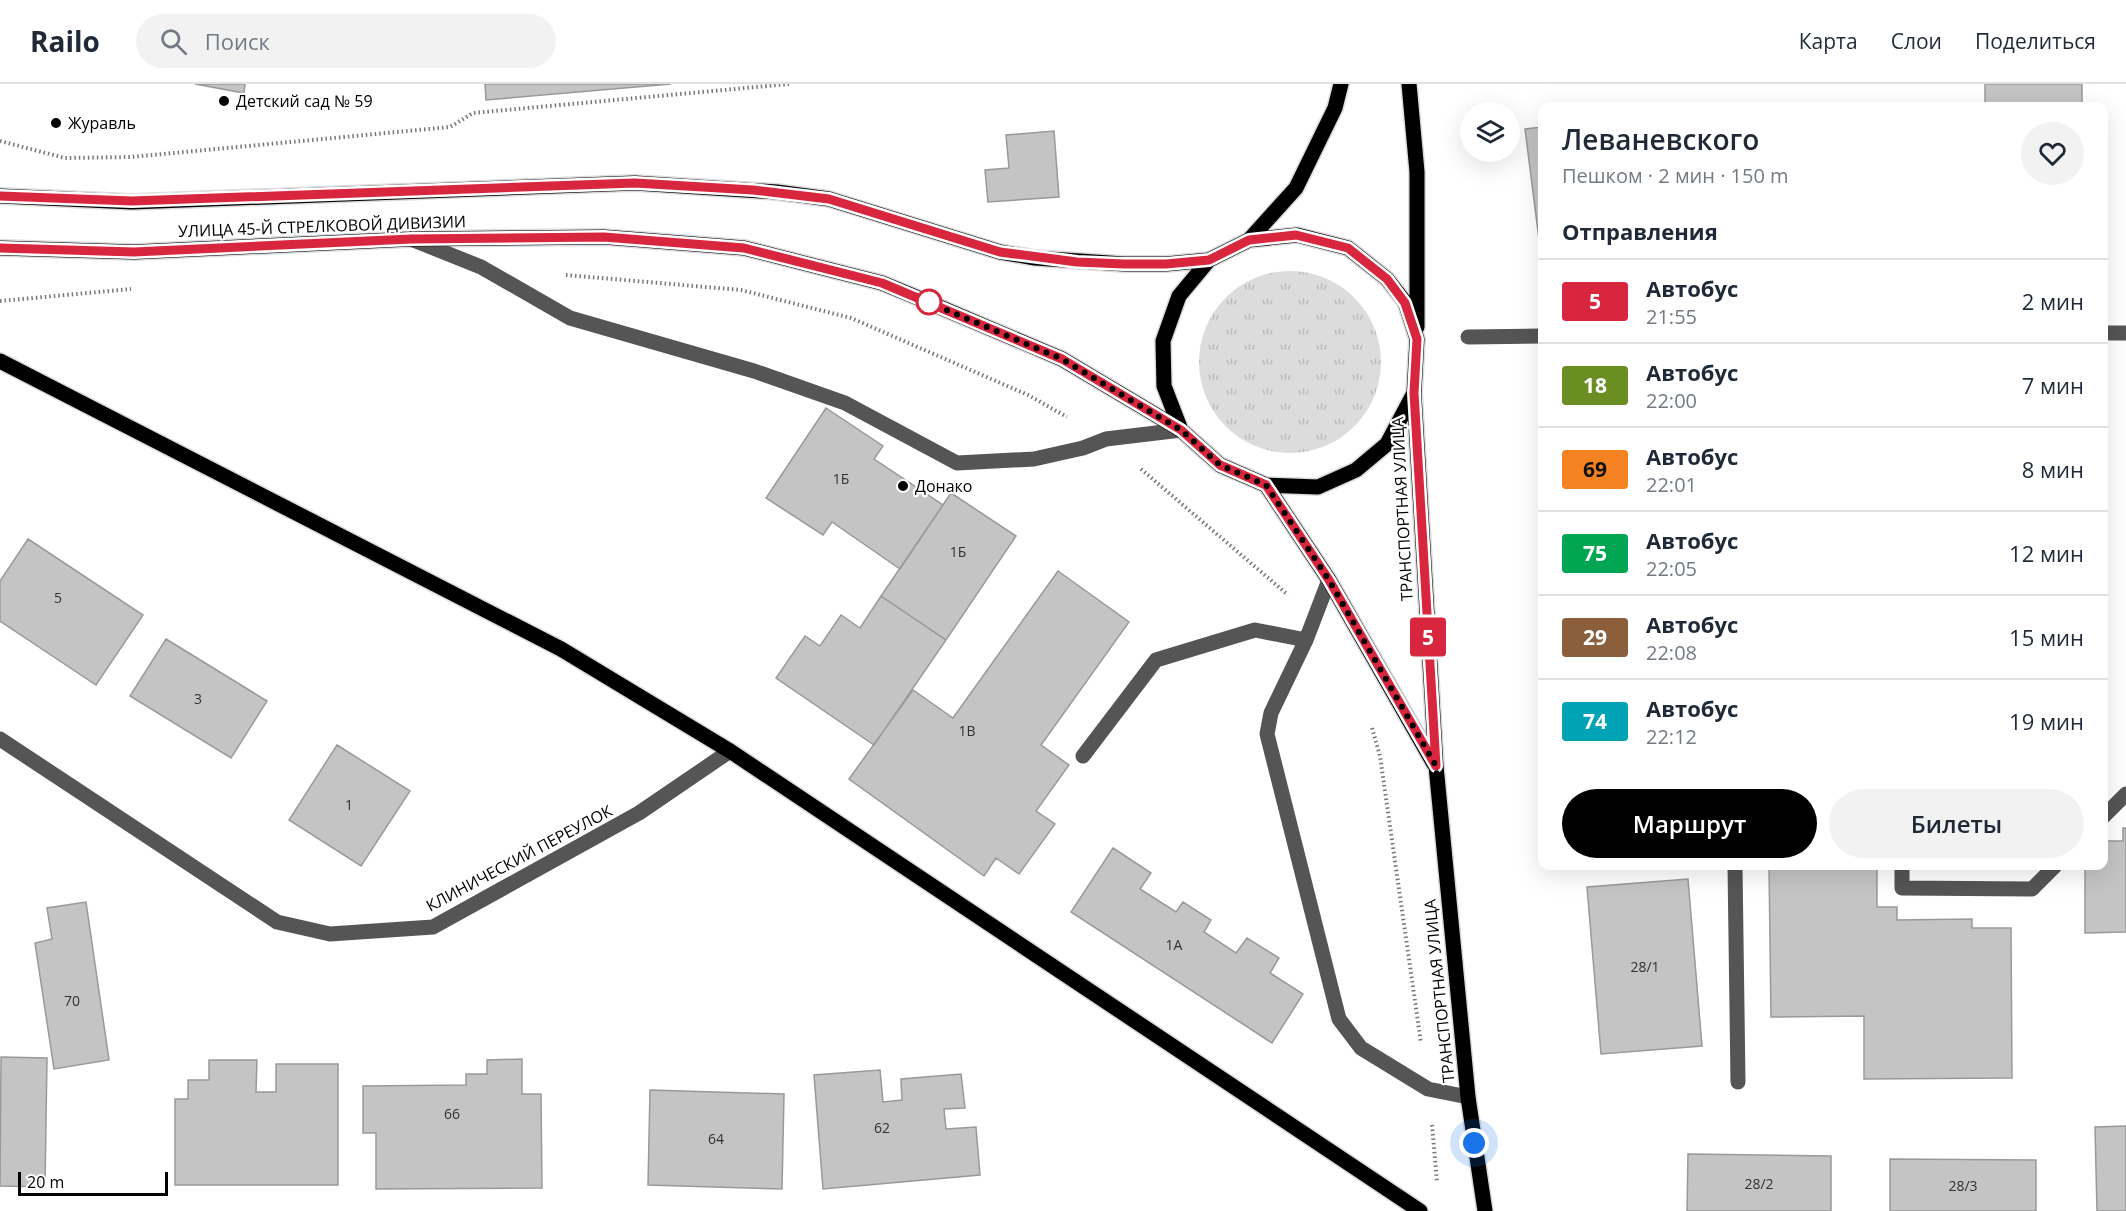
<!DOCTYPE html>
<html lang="ru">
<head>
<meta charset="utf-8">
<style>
	body { margin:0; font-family:"Open Sans",sans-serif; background:#f2f2f3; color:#1f2937; height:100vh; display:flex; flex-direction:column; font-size:22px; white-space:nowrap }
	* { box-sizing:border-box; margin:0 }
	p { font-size:20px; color:#747a83 }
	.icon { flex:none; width:33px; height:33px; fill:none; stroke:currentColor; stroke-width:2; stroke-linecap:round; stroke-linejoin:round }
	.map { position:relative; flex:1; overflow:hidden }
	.side { position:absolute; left:1538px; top:18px; width:570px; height:768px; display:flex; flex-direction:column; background:#fff; border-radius:12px; box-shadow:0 6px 24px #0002 }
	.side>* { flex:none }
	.badge { padding:0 12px; border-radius:4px; font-size:21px; line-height:39px }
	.fabs { position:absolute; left:1460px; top:18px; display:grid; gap:12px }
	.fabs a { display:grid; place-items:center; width:60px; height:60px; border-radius:50%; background:#fff; box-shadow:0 6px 24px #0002; font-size:30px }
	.scale { position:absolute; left:18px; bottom:15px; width:150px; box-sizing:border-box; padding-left:6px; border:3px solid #000; border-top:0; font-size:16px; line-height:21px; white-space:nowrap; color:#000; -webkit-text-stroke:4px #fff; paint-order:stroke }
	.you { position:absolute; width:30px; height:30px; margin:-15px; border:4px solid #fff; border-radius:50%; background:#1a73e8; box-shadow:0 0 0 9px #1a73e833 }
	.map>.badge { position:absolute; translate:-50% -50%; box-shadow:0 0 0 3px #fff }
	h2 { padding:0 24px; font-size:22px; line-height:54px }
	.round { display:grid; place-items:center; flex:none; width:63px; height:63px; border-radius:32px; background:#f2f2f3 }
	.overview { display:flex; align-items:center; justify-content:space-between; height:102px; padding:0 24px }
	h1 { font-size:28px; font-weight:600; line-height:45px }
	.cta { display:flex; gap:12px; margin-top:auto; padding:12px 24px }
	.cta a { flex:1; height:69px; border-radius:36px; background:#000; color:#fff; font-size:24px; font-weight:600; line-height:69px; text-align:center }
	.cta a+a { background:#f2f2f3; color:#1f2937 }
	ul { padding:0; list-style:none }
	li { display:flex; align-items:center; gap:18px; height:84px; padding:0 24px; border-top:2px solid #e0e1e3 }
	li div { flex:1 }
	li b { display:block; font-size:22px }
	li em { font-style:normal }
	li .badge { min-width:66px; font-weight:700; text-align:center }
	header { display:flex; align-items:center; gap:36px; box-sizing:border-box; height:84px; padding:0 30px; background:#fff; border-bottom:2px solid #e0e1e3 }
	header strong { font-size:28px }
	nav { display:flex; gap:33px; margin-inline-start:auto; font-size:21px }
	.search { width:420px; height:54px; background:#f2f2f3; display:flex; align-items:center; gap:15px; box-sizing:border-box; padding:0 21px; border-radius:33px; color:#747a83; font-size:22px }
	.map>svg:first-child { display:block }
</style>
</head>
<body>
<header>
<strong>Railo</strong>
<div class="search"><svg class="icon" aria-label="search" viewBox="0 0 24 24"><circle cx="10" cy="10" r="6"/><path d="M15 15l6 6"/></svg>Поиск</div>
<nav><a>Карта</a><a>Слои</a><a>Поделиться</a></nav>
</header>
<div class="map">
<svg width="2126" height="1127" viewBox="0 0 2126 1127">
	<defs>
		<pattern id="grass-tufts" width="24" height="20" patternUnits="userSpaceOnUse" patternTransform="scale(1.5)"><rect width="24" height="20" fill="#dcdcdc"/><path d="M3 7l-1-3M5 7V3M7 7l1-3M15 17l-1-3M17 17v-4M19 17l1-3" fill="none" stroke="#bbb"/></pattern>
	</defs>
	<rect width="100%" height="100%" fill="#fff"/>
	<path fill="url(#grass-tufts)" d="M1199 278a91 91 0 1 1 182 0a91 91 0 1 1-182 0Z"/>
	<path fill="#c4c4c4" stroke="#999" stroke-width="1.5" d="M195,0H245L244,9Z
		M485,0H671L486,16Z
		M1985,0H2082V22H1985Z
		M1542,43V179L1525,45Z
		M1054,47L1059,113L988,118L985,86L1009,84L1006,51Z
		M826,324L883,362L874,375L943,421L900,485L832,438L823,451L766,414Z
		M951,409L1016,452L946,556L881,512Z
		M28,455L143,531L96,601L0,537V497Z
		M1058,487L1129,538L1041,661L1069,681L1036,727L1055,740L1019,790L996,774L984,792L849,695L913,606L953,634Z
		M881,512L946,556L874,661L776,594L805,552L820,562L841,531L860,544Z
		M166,555L267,617L231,674L130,612Z
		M337,661L410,707L361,782L289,736Z
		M2123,744H2126V848L2085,849V782H2103V757H2123Z
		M1113,764L1151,789L1140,805L1176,828L1183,818L1211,836L1204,848L1236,869L1247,854L1279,874L1270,889L1303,910L1272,959L1071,828Z
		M1769,782H1877V823H1897V836L1972,835V844H2011L2012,994L1864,995V932L1771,933Z
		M1688,795L1702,962L1601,970L1587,803Z
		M86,818L109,976L54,985L35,859L52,855L47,824Z
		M1,973L47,974L45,1103L0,1102Z
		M522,975V1010H541L542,1104L376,1105V1049H363V1002L466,1001V990H487V976Z
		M209,976H257L256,1008H276V980H338V1101H175V1015H188V996H209Z
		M880,986L883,1018L902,1016L901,995L961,990L965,1024L944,1025L946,1045L976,1043L980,1091L823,1105L814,991Z
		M650,1006L784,1010L782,1105L648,1101Z
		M2126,1042V1127H2097L2095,1043Z
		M1688,1070L1831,1072V1127H1687Z
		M1890,1075L2036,1076V1127H1890Z"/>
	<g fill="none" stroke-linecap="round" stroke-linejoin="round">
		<g stroke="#dbdbdb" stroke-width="18">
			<path id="major" d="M1409,0L1417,88V243
				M0,112L132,118L635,99L777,108L829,115L1000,168L1035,174L1124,180H1166L1209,176
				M1249,156L1296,104L1335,24L1341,0
				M0,164L134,168L411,155L604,153L744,164L882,199L923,216L1062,275L1181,346
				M0,277L561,565L730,667L1420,1127
				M1414,309L1387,360L1356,386L1318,403L1266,401L1220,381L1181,346L1164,302L1163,257L1179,212L1209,176L1249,156L1297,151L1348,164L1387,195L1405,218L1417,255L1414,309L1436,682L1468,1013L1485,1127
				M1266,401L1329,496L1434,680"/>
		</g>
		<path stroke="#777" stroke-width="4" stroke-dasharray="1.5 3" stroke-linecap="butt" d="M0,57L65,74L131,73L450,43L473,29L789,0
			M566,191L741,206L851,234L1028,311L1067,333
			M0,217L131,205
			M1141,385L1288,511
			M1372,644L1380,672L1421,959
			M1432,1041L1437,1097"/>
		<path stroke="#555" stroke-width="15" d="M411,155L481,183L570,234L754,287L845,319L957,379L1034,375L1083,364L1106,355L1181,346
			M2103,249H2126
			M1468,253L1542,252
			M1329,496L1306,556L1271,629L1267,650L1339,935L1361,964L1428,1005L1468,1013
			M0,655L277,838L330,850L433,843L639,729L730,667
			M1083,672L1156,576L1255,546L1306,556
			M2103,733L2126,710
			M1735,782L1738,998
			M1902,782V804L2032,805L2055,782"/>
		<use href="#major" stroke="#000" stroke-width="15"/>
	</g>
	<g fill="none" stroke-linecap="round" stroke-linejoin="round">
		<g stroke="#fff" stroke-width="14">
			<path id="line" d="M0,112L132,117L635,99L753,106L829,115L1000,168L1077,178L1124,180H1166L1209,176L1249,156L1296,151L1348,164L1387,195L1405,219L1417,255L1414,309L1436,682L1329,496L1266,401L1220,381L1181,346L1062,275L882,199L744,164L604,153L411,155L134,168L0,164"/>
		</g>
		<use href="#line" stroke="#d7263d" stroke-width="9"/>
		<path stroke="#000" stroke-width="6" stroke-dasharray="0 10.8" d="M929,218L923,216L1062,275L1181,346L1220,381L1266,401L1329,496L1436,682L1468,1013L1474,1059"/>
	</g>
	<g fill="#000" stroke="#fff" stroke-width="2">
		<circle cx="224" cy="17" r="6"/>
		<circle cx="56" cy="39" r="6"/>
		<circle cx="903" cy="402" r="6"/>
	</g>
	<circle fill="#fff" stroke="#d7263d" stroke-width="3" cx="929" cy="218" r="12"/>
	<g text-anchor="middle" stroke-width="4.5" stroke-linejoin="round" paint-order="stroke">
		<g font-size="14" fill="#313131">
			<text x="841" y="400">1Б</text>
			<text x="958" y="473">1Б</text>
			<text x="58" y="519">5</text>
			<text x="198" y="620">3</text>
			<text x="967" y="652">1В</text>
			<text x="349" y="726">1</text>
			<text x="1174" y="866">1А</text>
			<text x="1645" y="888">28/1</text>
			<text x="72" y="922">70</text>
			<text x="452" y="1035">66</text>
			<text x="882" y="1049">62</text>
			<text x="716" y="1060">64</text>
			<text x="1759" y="1105">28/2</text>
			<text x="1963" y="1107">28/3</text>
		</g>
		<g font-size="16" fill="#000" stroke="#fff" text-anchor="start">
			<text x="236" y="23">Детский сад № 59</text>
			<text x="68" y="45">Журавль</text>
			<text x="915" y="408">Донако</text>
		</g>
		<g font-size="16" fill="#000" stroke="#fff">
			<text transform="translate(322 142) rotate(-2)" y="6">УЛИЦА 45-Й СТРЕЛКОВОЙ ДИВИЗИИ</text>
			<text transform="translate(1402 425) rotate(-93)" y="6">ТРАНСПОРТНАЯ УЛИЦА</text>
			<text transform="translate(519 774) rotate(-28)" y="6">КЛИНИЧЕСКИЙ ПЕРЕУЛОК</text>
			<text transform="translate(1439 907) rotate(-96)" y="6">ТРАНСПОРТНАЯ УЛИЦА</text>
		</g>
	</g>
</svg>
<div class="fabs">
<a><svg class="icon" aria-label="layers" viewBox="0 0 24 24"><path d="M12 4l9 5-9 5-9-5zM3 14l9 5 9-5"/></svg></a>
</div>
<div class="scale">20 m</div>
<div class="you" style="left:1474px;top:1059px"></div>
<b class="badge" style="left:1428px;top:553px;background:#d7263d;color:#fff">5</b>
<section class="side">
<div class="overview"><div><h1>Леваневского</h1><p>Пешком · 2 мин · 150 m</p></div><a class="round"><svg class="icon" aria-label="heart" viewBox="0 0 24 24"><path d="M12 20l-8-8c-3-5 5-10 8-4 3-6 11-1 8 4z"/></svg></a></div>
<h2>Отправления</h2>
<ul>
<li><span class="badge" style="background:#d7263d;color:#fff">5</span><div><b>Автобус</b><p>21:55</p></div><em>2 мин</em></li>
<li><span class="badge" style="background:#6b8e23;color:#fff">18</span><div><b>Автобус</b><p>22:00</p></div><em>7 мин</em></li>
<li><span class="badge" style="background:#f58220;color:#111">69</span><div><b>Автобус</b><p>22:01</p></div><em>8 мин</em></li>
<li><span class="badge" style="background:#00a651;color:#fff">75</span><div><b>Автобус</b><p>22:05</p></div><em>12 мин</em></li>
<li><span class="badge" style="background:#8b5e3c;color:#fff">29</span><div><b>Автобус</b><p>22:08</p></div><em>15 мин</em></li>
<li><span class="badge" style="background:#00a3b4;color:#fff">74</span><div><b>Автобус</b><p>22:12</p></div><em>19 мин</em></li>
</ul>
<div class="cta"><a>Маршрут</a><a>Билеты</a></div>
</section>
</div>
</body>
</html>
